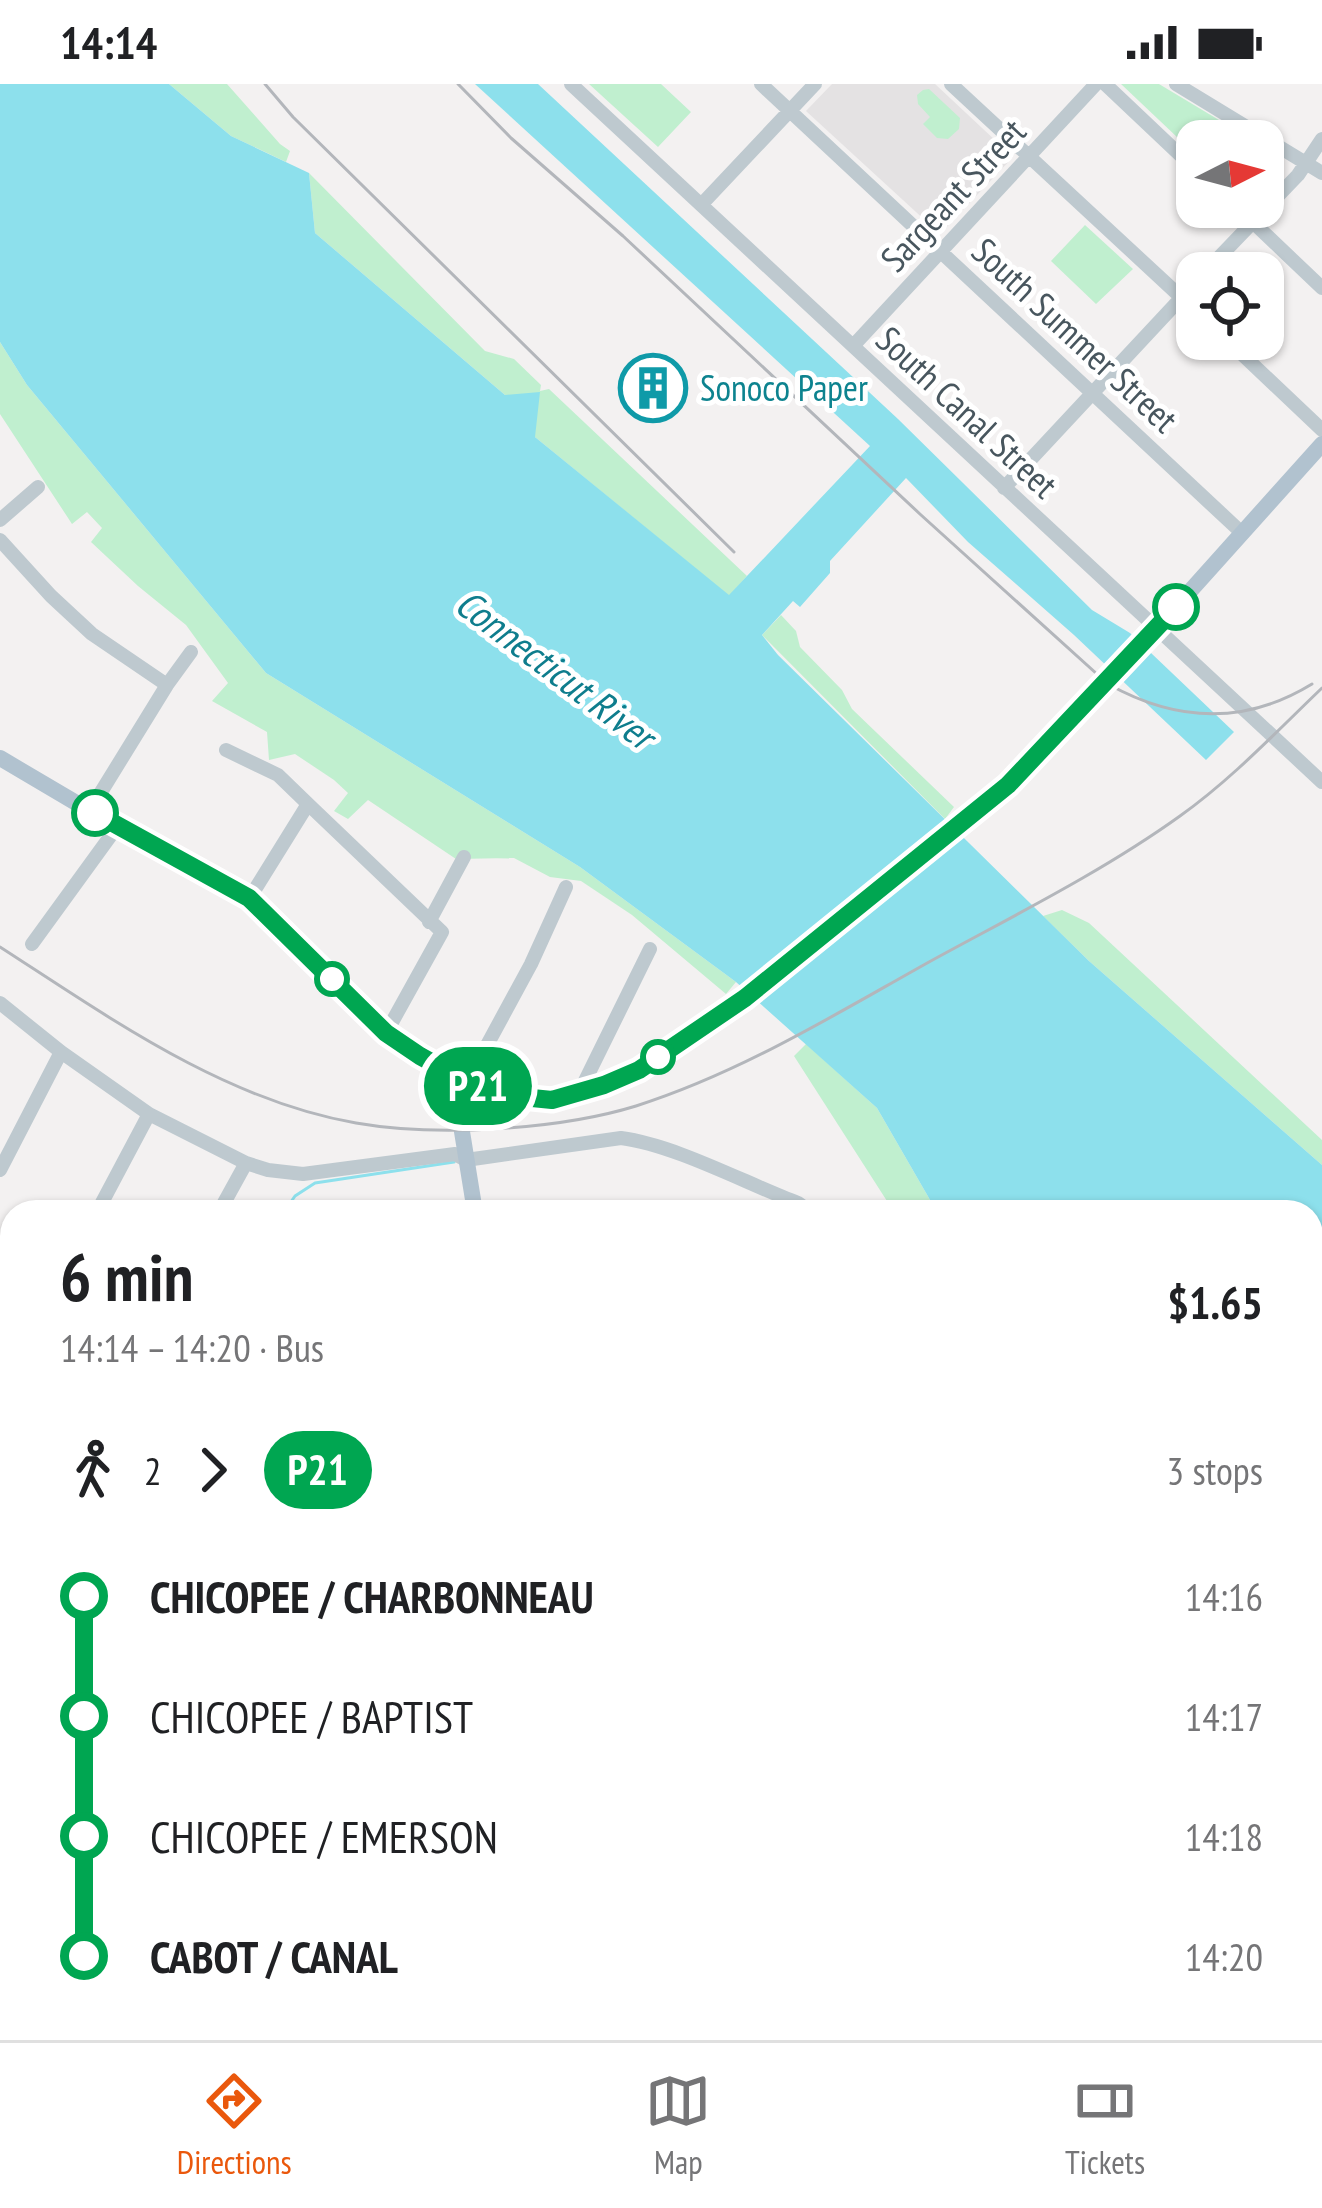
<!DOCTYPE html>
<html lang="en">
<head>
<meta charset="utf-8">
<style>
	body { margin:0; font-family:"PT Sans Narrow",sans-serif; background:#f6f6f6; color:#202124; height:100vh; display:flex; flex-direction:column; font-size:45px; white-space:nowrap }
	* { box-sizing:border-box; margin:0 }
	p { font-size:39px; color:#757577 }
	.icon { flex:none; width:66px; height:66px; fill:none; stroke:currentColor; stroke-width:2; stroke-linecap:round; stroke-linejoin:round }
	.map { position:relative; flex:1; overflow:hidden }
	.panel { position:absolute; left:0px; top:1116px; width:1323px; height:840px; display:flex; flex-direction:column; background:#fff; border-radius:36px 36px 0 0; box-shadow:0 3px 9px #0004 }
	.panel>* { flex:none }
	.badge { padding:0 24px; border-radius:39px; font-size:42px; line-height:78px }
	.needle { width:78px; rotate:84deg }
	.tools { position:absolute; left:1176px; top:36px; display:grid; gap:24px }
	.tools a { display:grid; place-items:center; width:108px; height:108px; border-radius:24px; background:#fff; box-shadow:0 3px 9px #0004; font-size:60px }
	.map>.badge { position:absolute; translate:-50% -50%; box-shadow:0 0 0 6px #fff }
	.legs { display:flex; align-items:center; gap:18px; height:132px; padding:0 60px; font-size:39px }
	.legs p { margin-inline-start:auto }
	.summary { display:flex; align-items:center; justify-content:space-between; height:204px; padding:0 60px }
	h1 { font-size:66px; font-weight:600; line-height:90px }
	ul { padding:0 60px; list-style:none }
	li { display:flex; align-items:center; gap:42px; height:120px; font-size:45px }
	li i { display:grid; place-items:center; width:18px; height:100%; margin:0 15px; background:currentColor }
	li i::after { content:''; width:30px; height:30px; margin:-15px; border:9px solid; border-radius:50%; background:#fff }
	li p { margin-inline-start:auto }
	li:first-child i { background:linear-gradient(#0000 50%,currentColor 0) }
	li:last-child i { background:linear-gradient(currentColor 50%,#0000 0) }
	.status { display:flex; justify-content:space-between; align-items:center; height:84px; padding:0 60px; background:#fff; direction:ltr }
	.status svg { height:33px; fill:currentColor }
	.dock { display:flex; justify-content:space-around; align-items:center; height:168px; border-top:3px solid #e0e0e0; background:#fff; font-size:33px; color:#757577 }
	.dock a { display:grid; justify-items:center; gap:6px }
	.dock .on { color:#ea580c }
	.map>svg:first-child { display:block }
</style>
</head>
<body>
<div class="status"><b>14:14</b><svg viewBox="0 0 49 12"><path d="M0 12V9h3v3zM5 12V6h3v6zM10 12V3h3v9zM15 12V0h3v12zM26 1h20v11H26zM47 4h2v5h-2z"/></svg></div>
<div class="map">
<svg width="1322" height="1956" viewBox="0 0 1322 1956">
	<rect width="100%" height="100%" fill="#f3f1f1"/>
	<path fill="#e4e2e3" d="M832,0H935L1013,73L940,150L806,27Z"/>
	<path fill="#c0efcf" d="M169,0H227L280,60L290,67L286,78L231,52Z
		M589,0H661L691,28L658,63Z
		M1121,0H1159L1254,57H1197V72Z
		M929,5L960,34L959,45L948,55L937,54L923,40L930,33L918,20L917,11L923,6Z
		M309,89L485,267L514,275L541,301L540,307L549,305L747,492L729,512L535,353L505,311L315,149Z
		M1085,141L1133,185L1096,220L1051,177Z
		M0,258L27,301L266,589L580,783L736,898L726,910L632,831L581,797L550,793L514,774L456,775L368,716L348,735L334,727L348,709L334,696L295,670L269,676L267,648L212,617L228,599L186,541L138,502L91,458L102,444L87,428L72,440L0,330Z
		M781,531L796,547L800,563L842,606L852,625L954,723L945,735L762,551Z
		M1062,826L1089,839L1322,1056V1081L1089,877L1043,832Z
		M806,960L877,1024L937,1128H894L794,972Z
		M0,1476L12,1482V1645L0,1647Z
		M1311,1485L1322,1496V1620L1311,1634Z
		M1322,1680V1856L1311,1861V1703Z
		M455,1944H641L656,1956H443Z
		M883,1944H1061L1052,1956H911L910,1944Z"/>
	<path fill="#8de0ec" d="M0,0H169L231,52L309,89L315,149L505,311L540,308L535,353L729,511L870,362L475,0H538L898,335L1092,526L1130,549L1234,648L1206,676L1074,551L968,458L906,394L830,477V489L800,523L793,517L762,551L778,571L1089,877L1322,1081V1496L1311,1485V1128H937L877,1024L736,898L580,783L266,589L27,301L0,258Z"/>
	<g fill="none" stroke-linecap="round" stroke-linejoin="round">
		<path stroke="#8de0ec" stroke-width="3" d="M284,1128L295,1112L315,1099L454,1078
			M588,1944L595,1956"/>
		<path stroke="#bec9cf" stroke-width="14" d="M571,0L1322,698
			M761,0L1242,449
			M951,0L1197,228
			M1105,0L1197,87
			M1176,0L1322,89
			M701,121L815,0
			M1237,123L1322,204
			M1204,189L1298,91L1322,55
			M1226,255L1322,346
			M853,262L1096,0
			M1004,404L1197,197
			M0,436L38,403
			M0,456L51,512L92,550L167,601
			M226,666L278,691L308,720L249,815
			M308,720L442,848L386,949
			M90,726L167,601L191,568
			M429,838L464,773
			M32,860L117,743
			M0,919L61,968L149,1030L246,1079L268,1086L303,1090L455,1070L466,1076L621,1054C675,1061 745,1099 798,1119L811,1128
			M467,998L531,880L566,803
			M579,1009L650,865
			M0,1086L61,968
			M97,1128L149,1030
			M219,1128L246,1079
			M0,1313L12,1291
			M0,1344L12,1351
			M0,1703L12,1704
			M757,1944L761,1947
			M806,1944L809,1956
			M86,1956L89,1944
			M180,1956L185,1944
			M298,1956L313,1944"/>
		<path stroke="#b1c2cf" stroke-width="16" d="M0,674L117,743L249,815L386,949L420,972L467,998L512,1012L536,1016H552L604,1001L639,985L745,914L1008,701L1157,544L1322,360
			M467,998L458,1023L475,1128
			M0,1172H12
			M1271,1944L1284,1956"/>
		<path stroke="#b3b6bb" stroke-width="3" d="M265,0L293,33L734,468
			M458,0L511,54L623,152L921,431L1108,600C1176,638 1245,641 1312,600
			M0,863C110,934 224,1016 356,1039C436,1053 558,1046 636,1022C740,989 834,931 929,878C1013,832 1102,788 1180,732C1232,695 1276,648 1322,604"/>
	</g>
	<g fill="none" stroke-linecap="round" stroke-linejoin="round">
		<g stroke="#fff" stroke-width="27">
			<path id="line-1" d="M95,729L249,814L386,949L420,972L467,998L512,1012L552,1016L604,1001L639,986L745,914L1008,701L1176,523"/>
		</g>
		<use href="#line-1" stroke="#00a651" stroke-width="18"/>
	</g>
	<defs>
		<g id="building-ring" transform="scale(3.45)"><circle r="9.5" fill="#fff" stroke="#0f9aa8" stroke-width="1.5"/><path d="M-4-6H4V6H1V3H-1V6H-4ZM-2.5-4.3h1.7v1.8h-1.7ZM.8-4.3h1.7v1.8H.8ZM-2.5-1h1.7V.8h-1.7ZM.8-1h1.7V.8H.8Z" fill="#0f9aa8"/></g>
	</defs>
	<g fill-rule="evenodd">
		<use href="#building-ring" x="653" y="304"/>
	</g>
	<g fill="#fff" stroke="#00a651" stroke-width="6">
		<circle cx="1176" cy="523" r="21"/>
		<circle cx="95" cy="729" r="21"/>
		<circle cx="332" cy="895" r="15"/>
		<circle cx="658" cy="973" r="15"/>
	</g>
	<g text-anchor="middle" stroke-width="10" stroke-linejoin="round" paint-order="stroke">
		<g font-size="36" fill="#48565e" stroke="#fff">
			<text transform="translate(953 111) rotate(-47)" y="13">Sargeant Street</text>
			<text transform="translate(1075 251) rotate(43)" y="13">South Summer Street</text>
			<text transform="translate(967 328) rotate(43)" y="13">South Canal Street</text>
		</g>
		<g font-size="36" fill="#0d838f" stroke="#fff" text-anchor="start">
			<text x="700" y="317">Sonoco Paper</text>
		</g>
		<g font-size="39" font-style="italic" fill="#0e7d8d" stroke="#fff">
			<text transform="translate(555 585) rotate(37)" y="14">Connecticut River</text>
		</g>
	</g>
</svg>
<div class="tools">
<a><svg class="needle" viewBox="-14 -14 28 28"><path d="M0-13l5 13h-10z" fill="#e53935"/><path d="M0 13l5-13h-10z" fill="#757577"/></svg></a>
<a><svg class="icon" aria-label="locate" viewBox="0 0 24 24"><circle cx="12" cy="12" r="6"/><path d="M12 2v4M12 18v4M2 12h4M18 12h4"/></svg></a>
</div>
<b class="badge" style="left:478px;top:1002px;background:#00a651;color:#fff">P21</b>
<section class="panel">
<div class="summary"><div><h1>6 min</h1><p>14:14 – 14:20 · Bus</p></div><b>$1.65</b></div>
<div class="legs"><svg class="icon" aria-label="walk" viewBox="0 0 24 24"><circle cx="13" cy="4" r="2"/><path d="M13 8l-2 6 4 7M11 14l-3 7M7 12l3-4h3l4 4"/></svg>2<svg class="icon" aria-label="forward" viewBox="0 0 24 24"><path d="M9 5l7 7-7 7"/></svg><b class="badge" style="background:#00a651;color:#fff">P21</b><p>3 stops</p></div>
<ul>
<li><i style="color:#00a651"></i><b>CHICOPEE / CHARBONNEAU</b><p>14:16</p></li>
<li><i style="color:#00a651"></i><span>CHICOPEE / BAPTIST</span><p>14:17</p></li>
<li><i style="color:#00a651"></i><span>CHICOPEE / EMERSON</span><p>14:18</p></li>
<li><i style="color:#00a651"></i><b>CABOT / CANAL</b><p>14:20</p></li>
</ul>
</section>
</div>
<nav class="dock">
<a class="on"><svg class="icon" aria-label="directions" viewBox="0 0 24 24"><path d="M12 3l9 9-9 9-9-9zM9 14v-3h6M13 9l2 2-2 2"/></svg>Directions</a>
<a><svg class="icon" aria-label="map" viewBox="0 0 24 24"><path d="M3 6l6-2 6 2 6-2v14l-6 2-6-2-6 2zM9 4v14M15 6v14"/></svg>Map</a>
<a><svg class="icon" aria-label="tickets" viewBox="0 0 24 24"><path d="M3 7h18v10H3zM15 7v10"/></svg>Tickets</a>
</nav>
</body>
</html>
